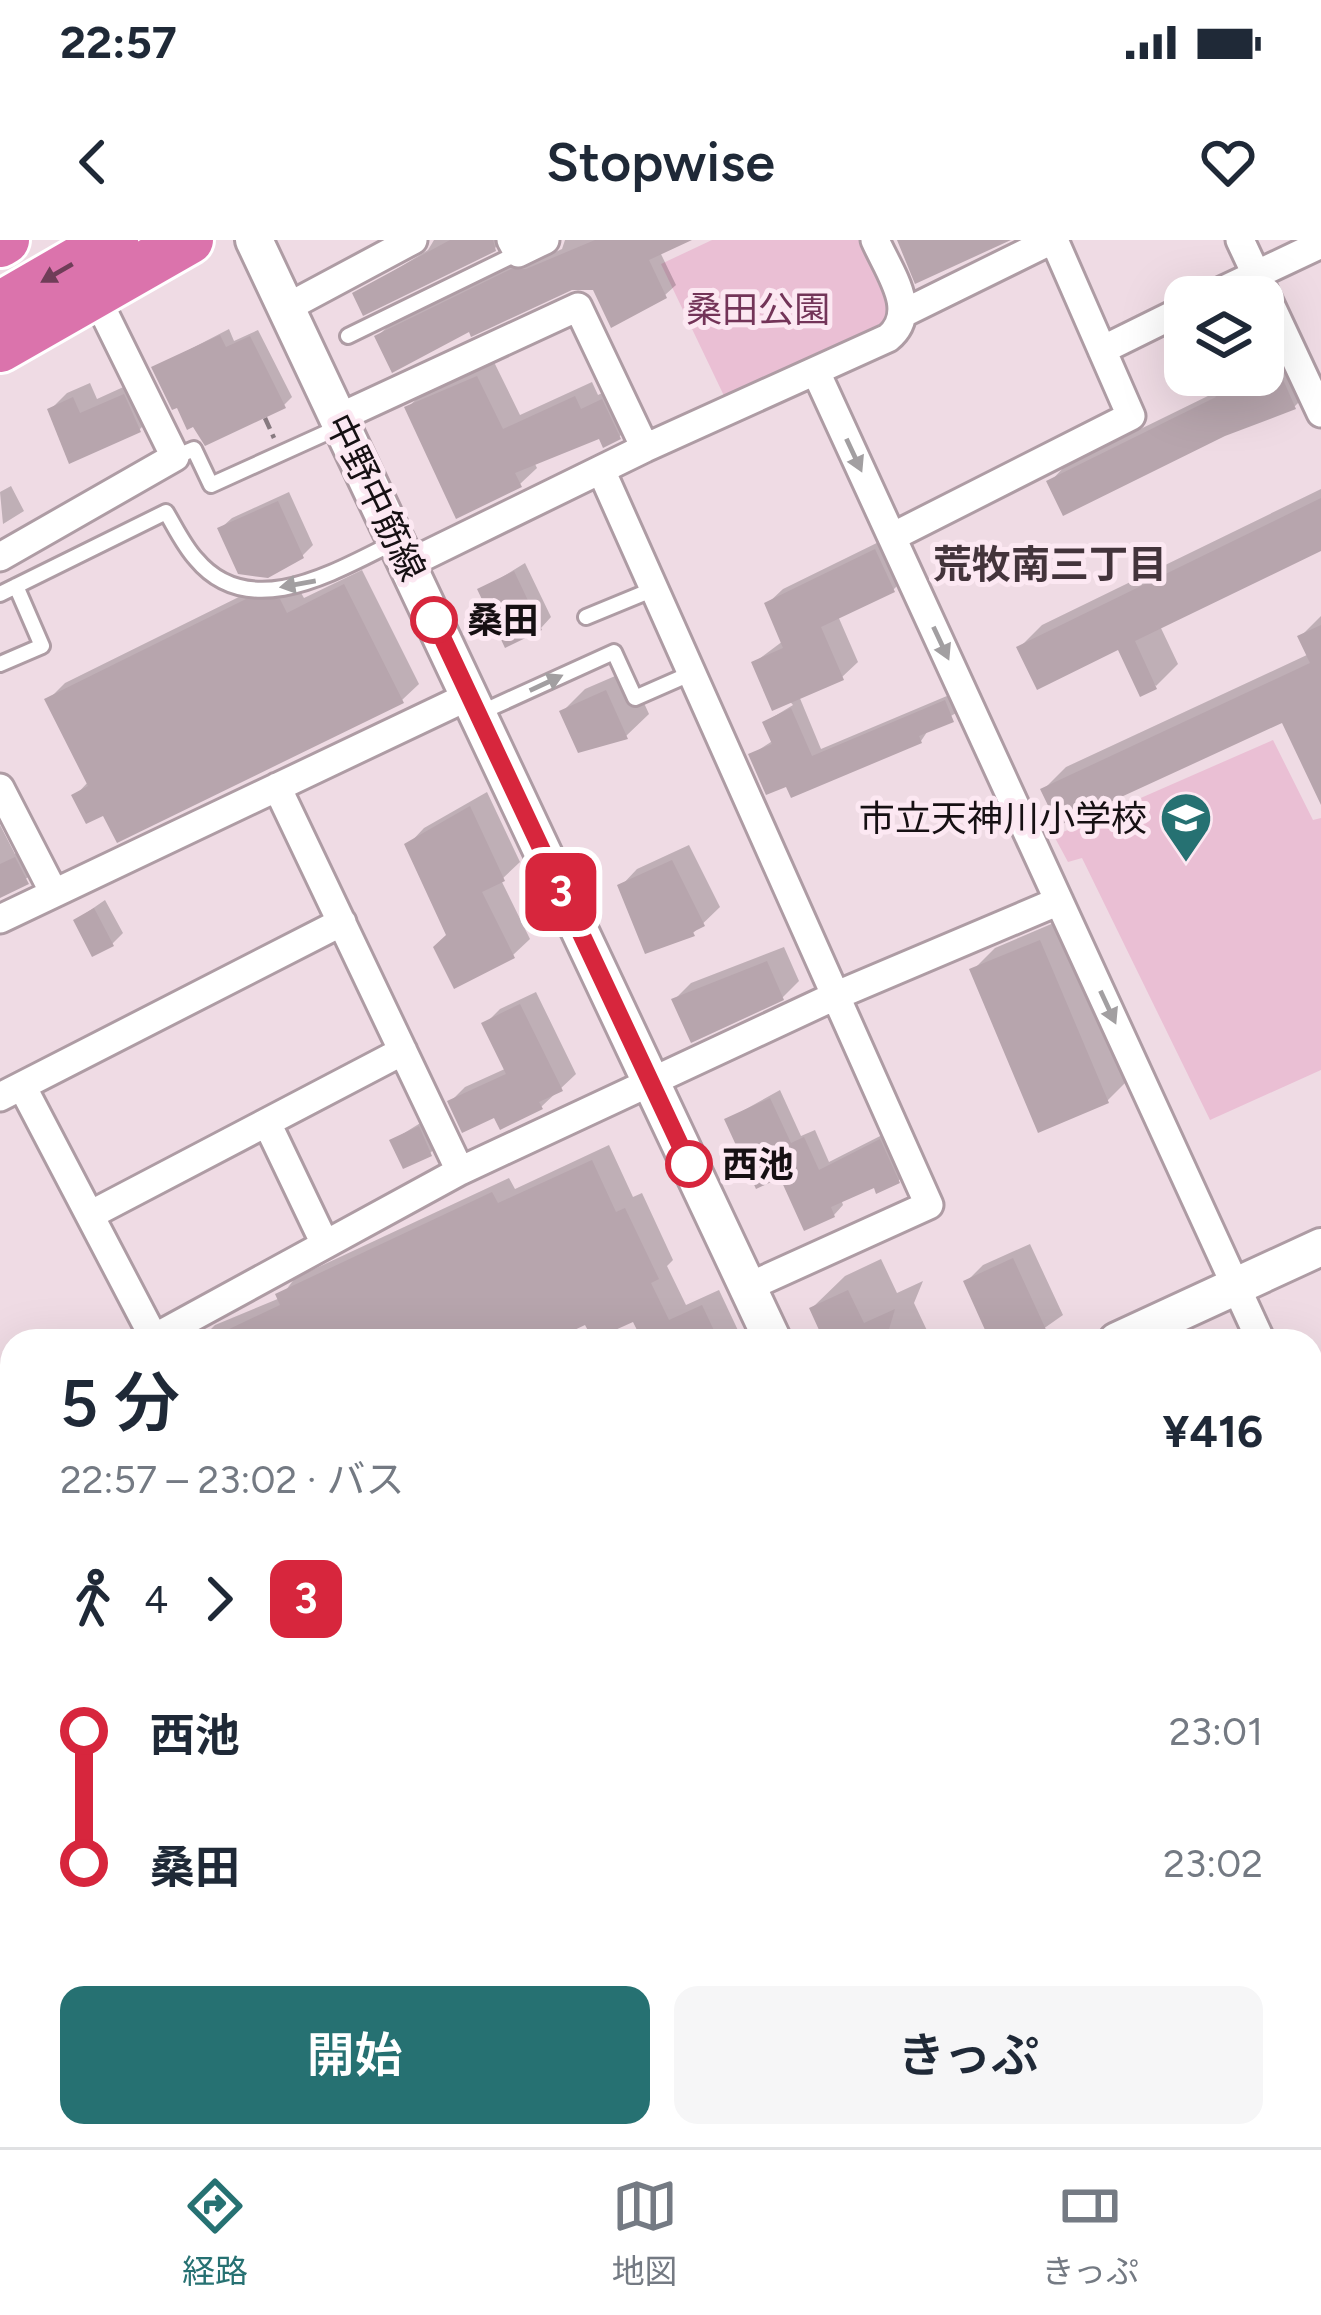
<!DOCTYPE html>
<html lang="ja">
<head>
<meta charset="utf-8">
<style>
	body { margin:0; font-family:Figtree,"Noto Sans JP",sans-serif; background:#f6f6f7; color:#1f2937; height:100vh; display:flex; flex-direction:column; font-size:45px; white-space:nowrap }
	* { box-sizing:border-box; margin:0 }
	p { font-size:39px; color:#747a83 }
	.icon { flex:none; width:66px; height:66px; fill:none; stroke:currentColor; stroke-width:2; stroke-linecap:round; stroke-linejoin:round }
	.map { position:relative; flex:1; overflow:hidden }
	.drawer { position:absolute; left:0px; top:1089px; width:1323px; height:819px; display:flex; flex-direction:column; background:#fff; border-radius:36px 36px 0 0; box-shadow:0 12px 48px #0002 }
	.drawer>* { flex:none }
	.badge { padding:0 24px; border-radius:18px; font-size:42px; line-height:78px }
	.controls { position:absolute; left:1164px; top:36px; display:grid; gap:24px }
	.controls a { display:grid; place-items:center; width:120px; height:120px; border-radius:24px; background:#fff; box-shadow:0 12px 48px #0002; font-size:60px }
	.map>.badge { position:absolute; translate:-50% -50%; box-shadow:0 0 0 6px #fff }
	.legs { display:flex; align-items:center; gap:18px; height:132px; padding:0 60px; font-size:39px }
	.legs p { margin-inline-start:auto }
	.head { display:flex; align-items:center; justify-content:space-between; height:204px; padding:0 60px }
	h1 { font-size:66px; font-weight:600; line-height:90px }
	.cta { display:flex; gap:24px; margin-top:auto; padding:24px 60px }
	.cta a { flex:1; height:138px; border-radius:24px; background:#267172; color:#fff; font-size:48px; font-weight:600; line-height:138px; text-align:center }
	.cta a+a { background:#f6f6f7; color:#1f2937 }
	ul { padding:0 60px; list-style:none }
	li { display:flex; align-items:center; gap:42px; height:132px; font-size:45px }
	li i { display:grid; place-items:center; width:18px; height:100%; margin:0 15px; background:currentColor }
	li i::after { content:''; width:30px; height:30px; margin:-15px; border:9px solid; border-radius:50%; background:#fff }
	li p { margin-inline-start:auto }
	li:first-child i { background:linear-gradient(#0000 50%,currentColor 0) }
	li:last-child i { background:linear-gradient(currentColor 50%,#0000 0) }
	.status { display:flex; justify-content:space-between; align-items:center; height:84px; padding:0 60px; background:#fff; direction:ltr }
	.status svg { height:33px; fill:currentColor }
	header { display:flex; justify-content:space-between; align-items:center; height:156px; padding:0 60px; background:#fff; font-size:54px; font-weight:600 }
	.menu { display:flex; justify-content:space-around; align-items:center; height:168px; border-top:3px solid #e0e1e3; background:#fff; font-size:33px; color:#747a83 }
	.menu a { display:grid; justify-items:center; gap:6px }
	.menu .active { color:#267172 }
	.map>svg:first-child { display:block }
</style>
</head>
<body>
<div class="status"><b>22:57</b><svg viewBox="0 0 49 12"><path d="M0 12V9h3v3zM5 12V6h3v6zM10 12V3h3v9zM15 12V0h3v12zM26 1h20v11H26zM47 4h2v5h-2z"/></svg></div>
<header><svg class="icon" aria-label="back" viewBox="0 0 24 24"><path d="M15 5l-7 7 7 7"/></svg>Stopwise<svg class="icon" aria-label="heart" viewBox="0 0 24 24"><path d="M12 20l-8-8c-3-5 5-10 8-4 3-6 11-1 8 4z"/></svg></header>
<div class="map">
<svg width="1321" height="1907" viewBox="0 0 1321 1907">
	<rect width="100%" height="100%" fill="#efdbe4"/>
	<path fill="#eabfd4" d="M712,0H859L891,72L886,85L726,160L661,24Z
		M1273,500L1313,580L1321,578V830L1210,880L1082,618L1068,622L1054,596Z"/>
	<path fill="#0003" d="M434,0H503L495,8L356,54L428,10Z
		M565,0H687L660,12L676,45L665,55L578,46L378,96L388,86L524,20H538L562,9Z
		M1263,69L1310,151L1295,166L1050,242L1065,226L1216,152L1205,135H1263Z
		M229,89L234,101L258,90L292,157L284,165L194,183L154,128Z
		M494,122L520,175L592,142L598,155L619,145L635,180L619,197L601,195L534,222L537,228L520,244L407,168L424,152Z
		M141,139L156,173L139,190L50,170L67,153L90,143L97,159Z
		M11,246L24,271L3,284L0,252Z
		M1321,249V308L1160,386L1178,424L1156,446L1119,406L1020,407L1042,385Z
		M289,252L313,305L302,316L221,288L232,278Z
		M891,296L909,334L893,350L838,376L858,422L842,437L799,456L821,509L954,453L961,470L929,489L921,501L788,543L751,515L774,500L765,482L793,465L755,422L783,401L767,364L783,349Z
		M525,323L551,377L541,388L481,350Z
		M362,330L419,444L402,460L105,572L75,556L89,541L48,460L65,443L265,344H296L304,358Z
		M1321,376V558L1283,479L1044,549L1066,527L1309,414L1300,397Z
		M629,430L649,474L626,496L563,471L585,449Z
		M487,552L520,622L501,640L530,699L513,715L450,695L408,605L424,588Z
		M0,585L15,614L26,608L38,631L0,655Z
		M689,605L720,667L693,693L621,646L637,629Z
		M105,660L123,693L112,704L76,680Z
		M1063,679L1130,838L1107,861L973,730L995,708Z
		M784,707L799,741L783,757L674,760L691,743Z
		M536,752L576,834L541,867L495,874L450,862L465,847L507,828L485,784L500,769Z
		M780,850L801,896L815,890L829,922L890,891L908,931L898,941L875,944L841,959L843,965L834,975L781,934L728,879Z
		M430,877L441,903L430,913L393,900Z
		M609,905L633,957L642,953L673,1020L667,1026L686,1065L719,1050L743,1101H646L635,1078L587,1081L544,1101H199L215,1085L280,1058L295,1038L509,938L515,949Z
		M1030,1004L1063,1075L1026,1101H993L966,1042L983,1025Z
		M881,1019L897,1053L923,1041L914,1063L932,1101H828L812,1068L845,1036Z
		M12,1192V1417H11L0,1395V1198Z
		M0,1452L12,1478V1493L0,1499Z
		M260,1896H390L356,1907H235Z
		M478,1896L483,1907H454Z
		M774,1896H925L902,1907H779Z
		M602,1897L606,1907H586L585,1905Z"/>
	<path fill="#b7a5ad" d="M450,0H493L496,11L363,76L352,53Z
		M595,0H692L649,20L667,58L611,88L593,50H572L471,97L469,92L392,133L374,96L511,29H526Z
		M897,0H1011L915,44Z
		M1263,94L1296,169L1225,196L1063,276L1046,241L1216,157L1201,135H1263Z
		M220,95L226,107L250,96L286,168L205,206L193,187L187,190L177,168L172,170L151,127Z
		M477,136L503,189L575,156L581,169L602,159L621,199L603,208L599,199L515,233L522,247L456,279L404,167Z
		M124,154L141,192L69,224L47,169L73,157L80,173Z
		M1321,258V311L1135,401L1157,449L1140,457L1118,410L1037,450L1016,407Z
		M278,261L304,318L268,338L238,334L217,288Z
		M875,309L895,352L821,387L844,440L772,471L751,422L783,408L764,363Z
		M514,331L542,390L505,408L477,349Z
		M344,344L404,463L117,603L103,576L86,584L71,555L88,546L44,459L246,359H280L287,373Z
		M1321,385V565L1282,483L1058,586L1040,549L1310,423L1297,396Z
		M606,450L628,499L578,513L559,471Z
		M945,460L954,482L919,496L922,503L791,558L786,547L766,555L748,514L772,504L762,482L791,468L812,516Z
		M470,566L505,641L482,652L515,718L454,749L433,707L446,695L404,604Z
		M15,617L29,644L0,658V624Z
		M672,620L705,686L693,692L695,696L645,714L617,645Z
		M94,668L114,706L92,717L73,680Z
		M1040,700L1109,863L1038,893L969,729Z
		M767,721L784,760L691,803L671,759Z
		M520,764L563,851L539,862L543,869L500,890L494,878L462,893L447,861L506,834L481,783Z
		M770,858L791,903L804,897L819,930L880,899L900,943L876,954L874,948L831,967L835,977L804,991L780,938L756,949L724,879Z
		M419,886L432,916L403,929L389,900Z
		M592,920L616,972L625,968L659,1039L651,1043L669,1080L702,1065L719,1101H624L639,1094L633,1082L593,1100L585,1085L551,1101H204L280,1065L275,1054L492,952L498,963Z
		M1013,1018L1048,1094L1033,1101H990L963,1041Z
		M848,1050L864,1083L895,1069L887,1096L875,1101H824L809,1068Z"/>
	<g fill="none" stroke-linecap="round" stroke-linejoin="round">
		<g stroke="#ae9ca4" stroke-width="20">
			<path id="lane" d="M348,96L518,13
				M175,217L194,209L211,245L337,188
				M0,354L166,272C175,287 184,306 196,319C249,383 334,332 391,304
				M586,377L654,349
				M0,424L42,406L16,346
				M482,472L614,412L635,458L692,433
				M1311,1542L1321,1563"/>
		</g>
		<g stroke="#ae9ca4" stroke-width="33">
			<path id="street" d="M511,0L518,13L545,0
				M1240,0L1321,173
				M1209,57L1321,4
				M286,68L413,0
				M906,72L1052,0
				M1102,110L1185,69
				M816,132L1261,1101
				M338,178L578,67L645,208
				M601,230L929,965L748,1047
				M892,297L1131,176L1054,0
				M0,317L175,217L104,73
				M408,324L645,208L888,98C920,72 889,32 875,0
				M277,547L460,931L835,756L1059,661
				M0,548L53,651
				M0,679L469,456
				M22,846L154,1098L150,1101
				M0,857L342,682
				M267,883L324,1002
				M90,975L403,811
				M154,1098L460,931
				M0,1176L12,1170
				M1311,1208L1321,1232
				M1311,1324L1321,1320
				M1311,1478L1321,1473
				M0,1570L12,1588
				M1311,1881L1321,1877
				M631,1896L637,1907
				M38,1907L68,1896
				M1258,1907L1281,1896"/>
		</g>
		<g stroke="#ae9ca4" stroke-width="42">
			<path id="secondary" d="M254,0L773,1101
				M1117,1101L1321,1007
				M1152,1896L1157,1907"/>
		</g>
		<g stroke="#fff" stroke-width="54">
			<path id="highway" d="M0,3L5,0
				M0,66L114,0
				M0,108L189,0"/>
		</g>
		<path stroke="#877a80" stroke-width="4.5" stroke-dasharray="12 6" stroke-linecap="butt" d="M265,178L274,198"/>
		<use href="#lane" stroke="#fff" stroke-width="14"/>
		<use href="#street" stroke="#fff" stroke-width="27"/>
		<use href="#secondary" stroke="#fff" stroke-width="36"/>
		<use href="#highway" stroke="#db73ac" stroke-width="48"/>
	</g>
	<defs><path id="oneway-solid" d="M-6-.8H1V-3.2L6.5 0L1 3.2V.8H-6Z" transform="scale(3)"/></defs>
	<use fill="#6f3d58" href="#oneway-solid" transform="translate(57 33) rotate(150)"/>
	<g fill="#a29fa1">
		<use href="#oneway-solid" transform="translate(854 215) rotate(65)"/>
		<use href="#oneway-solid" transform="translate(298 344) rotate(170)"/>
		<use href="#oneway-solid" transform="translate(941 403) rotate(65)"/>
		<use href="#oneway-solid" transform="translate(546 443) rotate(-25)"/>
		<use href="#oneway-solid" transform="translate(1108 767) rotate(65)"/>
	</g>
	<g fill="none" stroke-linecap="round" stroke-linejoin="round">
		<g stroke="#fff" stroke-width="27">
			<path id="line-1" d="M434,380L689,924"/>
		</g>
		<use href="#line-1" stroke="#d7263d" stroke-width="18"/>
	</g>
	<defs>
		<g id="school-pin" transform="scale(2.7)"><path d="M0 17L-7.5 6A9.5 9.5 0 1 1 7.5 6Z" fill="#267172" stroke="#fce8f2"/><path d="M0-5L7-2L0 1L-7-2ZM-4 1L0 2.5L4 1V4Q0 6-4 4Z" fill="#fff"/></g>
	</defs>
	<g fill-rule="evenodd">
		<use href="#school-pin" x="1186" y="578"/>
	</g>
	<g fill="#fff" stroke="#d7263d" stroke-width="6">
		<circle cx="434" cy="380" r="21"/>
		<circle cx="689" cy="924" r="21"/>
	</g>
	<g text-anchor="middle" stroke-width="10" stroke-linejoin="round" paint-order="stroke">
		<g font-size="36" fill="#733458" stroke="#fce8f2">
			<text x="758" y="82">桑田公園</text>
		</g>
		<g font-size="36" fill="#161013" stroke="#fce8f2">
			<text transform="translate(376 257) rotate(64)" y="13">中野中筋線</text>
		</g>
		<g font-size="36" font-weight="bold" fill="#161013" stroke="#fce8f2" text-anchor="start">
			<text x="467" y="393">桑田</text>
			<text x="722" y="937">西池</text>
		</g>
		<g font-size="36" fill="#161013" stroke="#fce8f2" text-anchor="end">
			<text x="1147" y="591">市立天神川小学校</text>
		</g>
		<g font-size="39" font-weight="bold" fill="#43343b" stroke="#fce8f2">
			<text x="1050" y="338">荒牧南三丁目</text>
		</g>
	</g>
</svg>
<div class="controls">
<a><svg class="icon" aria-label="layers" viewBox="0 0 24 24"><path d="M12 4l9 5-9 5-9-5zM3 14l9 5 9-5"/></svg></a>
</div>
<b class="badge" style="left:561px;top:652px;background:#d7263d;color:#fff">3</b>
<section class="drawer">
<div class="head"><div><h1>5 分</h1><p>22:57 – 23:02 · バス</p></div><b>¥416</b></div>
<div class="legs"><svg class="icon" aria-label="walk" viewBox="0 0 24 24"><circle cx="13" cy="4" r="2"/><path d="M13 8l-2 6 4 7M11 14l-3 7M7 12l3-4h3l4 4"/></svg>4<svg class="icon" aria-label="forward" viewBox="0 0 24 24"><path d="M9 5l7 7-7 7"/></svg><b class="badge" style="background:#d7263d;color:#fff">3</b></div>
<ul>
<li><i style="color:#d7263d"></i><b>西池</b><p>23:01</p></li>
<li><i style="color:#d7263d"></i><b>桑田</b><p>23:02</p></li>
</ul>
<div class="cta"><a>開始</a><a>きっぷ</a></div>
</section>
</div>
<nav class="menu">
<a class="active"><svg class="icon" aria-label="directions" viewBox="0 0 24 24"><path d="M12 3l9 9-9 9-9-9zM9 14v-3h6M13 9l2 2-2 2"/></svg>経路</a>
<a><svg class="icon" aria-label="map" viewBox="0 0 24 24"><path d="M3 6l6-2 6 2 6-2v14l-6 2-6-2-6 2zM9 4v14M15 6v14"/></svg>地図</a>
<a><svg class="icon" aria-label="tickets" viewBox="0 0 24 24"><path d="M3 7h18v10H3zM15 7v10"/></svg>きっぷ</a>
</nav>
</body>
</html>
